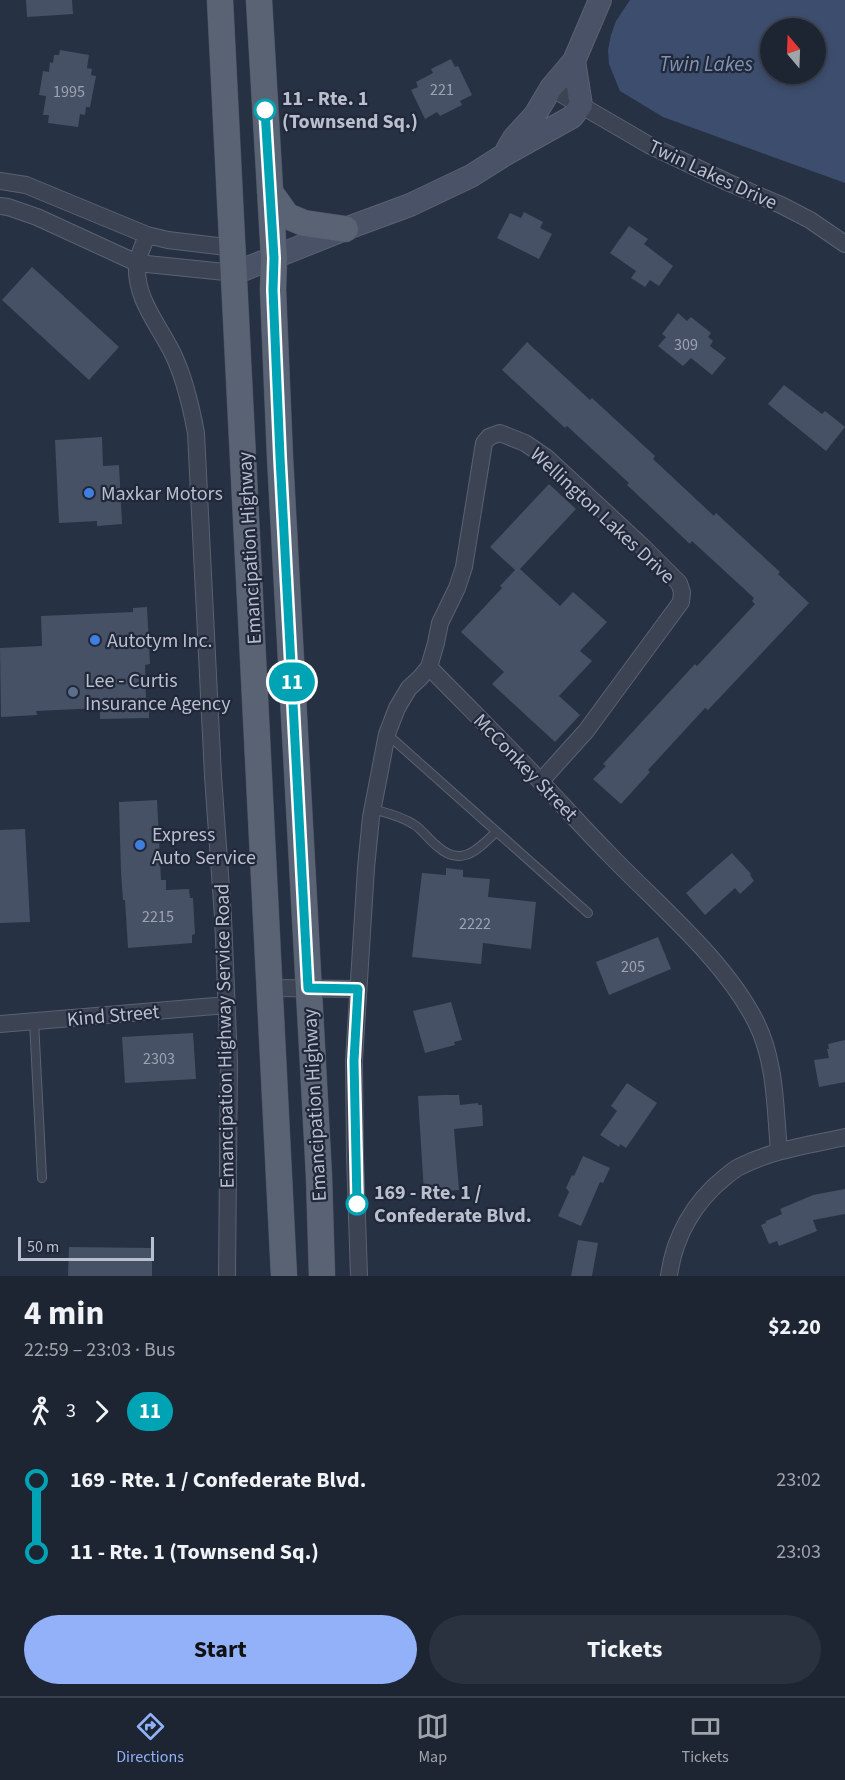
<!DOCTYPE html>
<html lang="en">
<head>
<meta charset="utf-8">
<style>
	body { margin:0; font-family:"Source Sans 3",sans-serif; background:#2a313f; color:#f1f3f6; height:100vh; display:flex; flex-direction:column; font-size:22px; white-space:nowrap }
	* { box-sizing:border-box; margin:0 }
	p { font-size:20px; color:#a0a5ac }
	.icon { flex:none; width:33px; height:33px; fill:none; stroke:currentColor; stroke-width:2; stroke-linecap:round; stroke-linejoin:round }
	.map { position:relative; height:1276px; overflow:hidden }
	.details { display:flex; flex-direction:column; background:#1d2533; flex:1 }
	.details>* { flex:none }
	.badge { padding:0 12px; border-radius:20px; font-size:21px; line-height:39px }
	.needle { width:39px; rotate:341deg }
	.tools { position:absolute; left:760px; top:18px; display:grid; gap:12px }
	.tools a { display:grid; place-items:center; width:66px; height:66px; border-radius:50%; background:#1d2533; box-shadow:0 3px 9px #0003,0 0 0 2px #3b424e; font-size:30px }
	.scale { position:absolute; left:18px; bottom:15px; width:136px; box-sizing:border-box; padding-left:6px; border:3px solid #b9bfcd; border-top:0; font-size:16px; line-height:21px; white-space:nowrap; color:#b9bfcd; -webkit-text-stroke:4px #202839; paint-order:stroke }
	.map>.badge { position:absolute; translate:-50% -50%; box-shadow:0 0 0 3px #fff }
	.legs { display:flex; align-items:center; gap:9px; height:66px; padding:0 24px; font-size:20px }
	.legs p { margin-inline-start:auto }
	.headline { display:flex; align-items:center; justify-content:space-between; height:102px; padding:0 24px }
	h1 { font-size:33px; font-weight:700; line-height:45px }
	.cta { display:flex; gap:12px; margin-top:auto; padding:12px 24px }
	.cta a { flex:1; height:69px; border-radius:36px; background:#92b1f9; color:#111; font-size:24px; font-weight:700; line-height:69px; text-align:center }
	.cta a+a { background:#2a313f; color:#f1f3f6 }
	ul { padding:0 24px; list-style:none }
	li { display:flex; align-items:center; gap:21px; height:72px; font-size:22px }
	li i { display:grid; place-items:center; width:9px; height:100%; margin:0 8px; background:currentColor }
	li i::after { content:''; width:15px; height:15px; margin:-8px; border:4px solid; border-radius:50%; background:#1d2533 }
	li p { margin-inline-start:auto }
	li:first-child i { background:linear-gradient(#0000 50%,currentColor 0) }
	li:last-child i { background:linear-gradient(currentColor 50%,#0000 0) }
	.tabs { display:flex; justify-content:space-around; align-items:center; height:84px; border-top:2px solid #3b424e; background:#1d2533; font-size:16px; color:#a0a5ac }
	.tabs a { display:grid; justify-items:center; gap:3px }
	.tabs .on { color:#92b1f9 }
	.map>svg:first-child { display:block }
</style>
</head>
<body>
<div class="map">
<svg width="845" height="1276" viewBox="0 0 845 1276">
	<rect width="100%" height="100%" fill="#273144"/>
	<path fill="#3d4d6d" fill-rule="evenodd" d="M630,0H845V183L663,117L620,91L609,64L608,50L611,35L616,21ZM771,28H816V74H771Z"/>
	<path fill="#465166" d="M26,0H72L73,14L27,17Z
		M60,50L89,55L87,68L92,69L91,75L96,76L90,107H86L85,115L80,114L78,127L48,123L49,115H43L46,96L39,95L43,71L49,72L50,62L53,63L54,55H59Z
		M451,59L455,67L458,66L472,95L460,101L462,105L440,116L437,112L425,119L411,90L418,87L416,82L433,73L431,69Z
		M524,212L543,222L540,228L552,234L539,259L497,238L510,213L521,218Z
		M629,226L648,239L644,244L673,266L659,286L650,280L645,287L631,278L636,271L610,253Z
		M32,267L119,347L89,380L2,300Z
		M678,313L687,321L691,317L711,333L708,337L713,341L710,346L726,358L712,375L691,358L683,366L658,346L666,337L662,334Z
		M527,342L590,400L592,398L655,456L653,459L714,516L716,513L780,572L778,574L809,603L708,710L705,708L648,770L650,772L621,804L593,779L606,766L603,764L695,664L697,666L755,604L752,601L754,598L692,541L690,544L627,485L629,483L567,426L565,428L502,370Z
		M784,385L822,414L825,411L845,427L826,451L768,404Z
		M102,437L103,466L119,465L122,524L97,526V521L59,523L55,440Z
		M549,484L576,509L520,569L560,606L573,592L607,622L580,651L592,661L559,696L580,715L555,742L492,684L504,672L461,632L502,588L500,586L515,570L490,547Z
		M147,607L150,664L145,665L146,699L149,703V718L100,719V708L36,711L37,715L1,717L0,648L42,646L41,616L133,612V608Z
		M157,800L161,880H166V890L189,889L190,898H193L195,934L192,935V943L128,948L125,900H123L121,872L119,804V802Z
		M25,829L30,922L0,923V830Z
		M732,853L751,874L750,875L754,881L740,894L735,888L705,915L686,893Z
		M446,868L463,870V877L490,879L488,897L536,902L531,949L483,943L481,964L412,957L422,873L446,875Z
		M658,937L671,969L609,995L596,962Z
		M451,1002L462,1040L454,1042L455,1045L425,1053L413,1011Z
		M193,1033L196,1079L125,1083L122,1037Z
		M845,1040V1082L819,1087L814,1060L829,1058L827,1049H829L828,1044Z
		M627,1083L657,1103L626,1148L620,1144L619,1147L600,1135L617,1111L611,1106Z
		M444,1095H459L460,1105L478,1103V1105H482L483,1126L454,1129L459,1190L424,1193L418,1096Z
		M583,1156L610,1168L603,1183L600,1182L581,1226L558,1216L569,1192L566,1188L572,1175L574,1176Z
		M845,1189V1214L813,1220L817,1231L779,1246L777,1241L769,1244L761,1225L766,1223V1221L782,1214L780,1209L813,1195Z
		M578,1240L598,1243L592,1276H571Z
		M69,1247L152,1248V1276H68Z"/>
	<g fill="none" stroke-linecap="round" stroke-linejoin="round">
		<g stroke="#5a6171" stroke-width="10">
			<path id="lane" d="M387,734L588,913
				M373,809C386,813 401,816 413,824C422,829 428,839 437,846C461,868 477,850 496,832
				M34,1021L42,1178"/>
		</g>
		<g stroke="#5a6171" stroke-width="18">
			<path id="street" d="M551,88L649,145L727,182L781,205L810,220L845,244
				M0,181L26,185L147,235L168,240L234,248
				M0,206L8,207L37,217L137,263L235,273
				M147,235C144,244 138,255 137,265C135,299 159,325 173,354C185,379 191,406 196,433L213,776L223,917L229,1062L227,1276
				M429,667C466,705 504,742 540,781C563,805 585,830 609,854C658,905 724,959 756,1022C776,1062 775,1108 779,1151
				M270,988L358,989
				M0,1024L227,1005
				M359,1276L355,1157L354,1061L366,868L371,817L387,734L397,708L409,688L420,678L429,667L436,643L440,623L457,588L464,567L484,443L489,437L500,433L525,443L547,458L642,546L679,583L682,592L681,602L586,731L541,781
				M669,1276C674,1237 694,1202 724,1178C729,1174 733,1170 739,1167C772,1150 809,1145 845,1137"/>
		</g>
		<g stroke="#5a6171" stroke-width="24">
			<path id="secondary" d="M507,150L514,138L535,115L551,88L574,61L600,0
				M235,273L345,229L410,205L471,176L504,155L572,117L581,105L574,61"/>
		</g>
		<g stroke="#454c5d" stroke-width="27">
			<path id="primary" d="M220,0L284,1276
				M259,0L274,258L273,290L280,457L319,1176L322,1276
				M270,192L287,216L304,223L345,229"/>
		</g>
		<use href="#lane" stroke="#3c4454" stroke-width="8"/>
		<use href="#street" stroke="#3c4454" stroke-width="16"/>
		<use href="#secondary" stroke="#4a5267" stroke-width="22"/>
		<use href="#primary" stroke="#5a6374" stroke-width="26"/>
	</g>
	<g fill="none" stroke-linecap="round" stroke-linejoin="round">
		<g stroke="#fff" stroke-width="14">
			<path id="line-1" d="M265,110L274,258L273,290L280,457L308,988L358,989L354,1061L357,1204"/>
		</g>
		<use href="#line-1" stroke="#00a3b4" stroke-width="9"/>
	</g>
	<g fill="#fff" stroke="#00a3b4" stroke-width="3">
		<circle cx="265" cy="110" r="10"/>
		<circle cx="357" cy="1204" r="10"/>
	</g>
	<g fill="#3f7fe0" stroke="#202839" stroke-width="2">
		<circle cx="89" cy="493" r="6"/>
		<circle cx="95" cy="640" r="6"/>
		<circle cx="140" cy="845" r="6"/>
	</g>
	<circle fill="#5c6f8a" stroke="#202839" stroke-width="2" cx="73" cy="692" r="6"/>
	<g text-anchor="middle" stroke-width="4.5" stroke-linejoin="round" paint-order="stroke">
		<g font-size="16" fill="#9ca4b3">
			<text x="442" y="95">221</text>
			<text x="69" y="97">1995</text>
			<text x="686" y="350">309</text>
			<text x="158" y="922">2215</text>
			<text x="475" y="929">2222</text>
			<text x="633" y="972">205</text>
			<text x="159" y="1064">2303</text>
		</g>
		<g font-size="20" font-weight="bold" fill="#b9bfcd" stroke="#202839" text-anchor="start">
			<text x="282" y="105">11 - Rte. 1<tspan x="282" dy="23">(Townsend Sq.)</tspan></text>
			<text x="374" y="1199">169 - Rte. 1 /<tspan x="374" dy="23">Confederate Blvd.</tspan></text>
		</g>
		<g font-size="20" fill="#b9bfcd" stroke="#202839">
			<text transform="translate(713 174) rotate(25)" y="7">Twin Lakes Drive</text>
			<text transform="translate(603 515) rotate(43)" y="7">Wellington Lakes Drive</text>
			<text transform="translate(249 548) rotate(-93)" y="7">Emancipation Highway</text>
			<text transform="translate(526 767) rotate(46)" y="7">McConkey Street</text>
			<text transform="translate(113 1015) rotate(-5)" y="7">Kind Street</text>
			<text transform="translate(224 1036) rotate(-91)" y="7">Emancipation Highway Service Road</text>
			<text transform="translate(314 1105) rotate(-93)" y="7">Emancipation Highway</text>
		</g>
		<g font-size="20" fill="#b9bfcd" stroke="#202839" text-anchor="start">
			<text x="101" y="500">Maxkar Motors</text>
			<text x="107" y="647">Autotym Inc.</text>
			<text x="85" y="687">Lee - Curtis<tspan x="85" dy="23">Insurance Agency</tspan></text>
			<text x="152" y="841">Express<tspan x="152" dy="23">Auto Service</tspan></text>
		</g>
		<g font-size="21" font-style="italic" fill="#8192b4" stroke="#202839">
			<text x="706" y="71">Twin Lakes</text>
		</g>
	</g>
</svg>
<div class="tools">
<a><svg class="needle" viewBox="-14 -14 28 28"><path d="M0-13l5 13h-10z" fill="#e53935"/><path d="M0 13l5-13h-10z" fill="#a0a5ac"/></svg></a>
</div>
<div class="scale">50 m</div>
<b class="badge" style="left:292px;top:682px;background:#00a3b4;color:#fff">11</b>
</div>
<section class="details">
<div class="headline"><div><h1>4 min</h1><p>22:59 – 23:03 · Bus</p></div><b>$2.20</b></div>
<div class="legs"><svg class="icon" aria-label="walk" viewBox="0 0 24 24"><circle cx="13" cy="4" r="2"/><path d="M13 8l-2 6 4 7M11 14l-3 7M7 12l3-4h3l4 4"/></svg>3<svg class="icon" aria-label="forward" viewBox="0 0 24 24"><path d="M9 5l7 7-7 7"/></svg><b class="badge" style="background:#00a3b4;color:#fff">11</b></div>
<ul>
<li><i style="color:#00a3b4"></i><b>169 - Rte. 1 / Confederate Blvd.</b><p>23:02</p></li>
<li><i style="color:#00a3b4"></i><b>11 - Rte. 1 (Townsend Sq.)</b><p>23:03</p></li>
</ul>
<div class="cta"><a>Start</a><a>Tickets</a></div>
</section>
<nav class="tabs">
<a class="on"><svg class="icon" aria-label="directions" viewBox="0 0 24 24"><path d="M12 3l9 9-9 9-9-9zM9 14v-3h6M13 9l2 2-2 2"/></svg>Directions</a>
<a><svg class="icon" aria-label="map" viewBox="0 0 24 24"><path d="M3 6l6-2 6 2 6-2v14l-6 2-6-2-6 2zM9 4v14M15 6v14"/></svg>Map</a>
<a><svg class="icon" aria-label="tickets" viewBox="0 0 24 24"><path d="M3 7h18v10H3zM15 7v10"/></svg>Tickets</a>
</nav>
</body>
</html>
